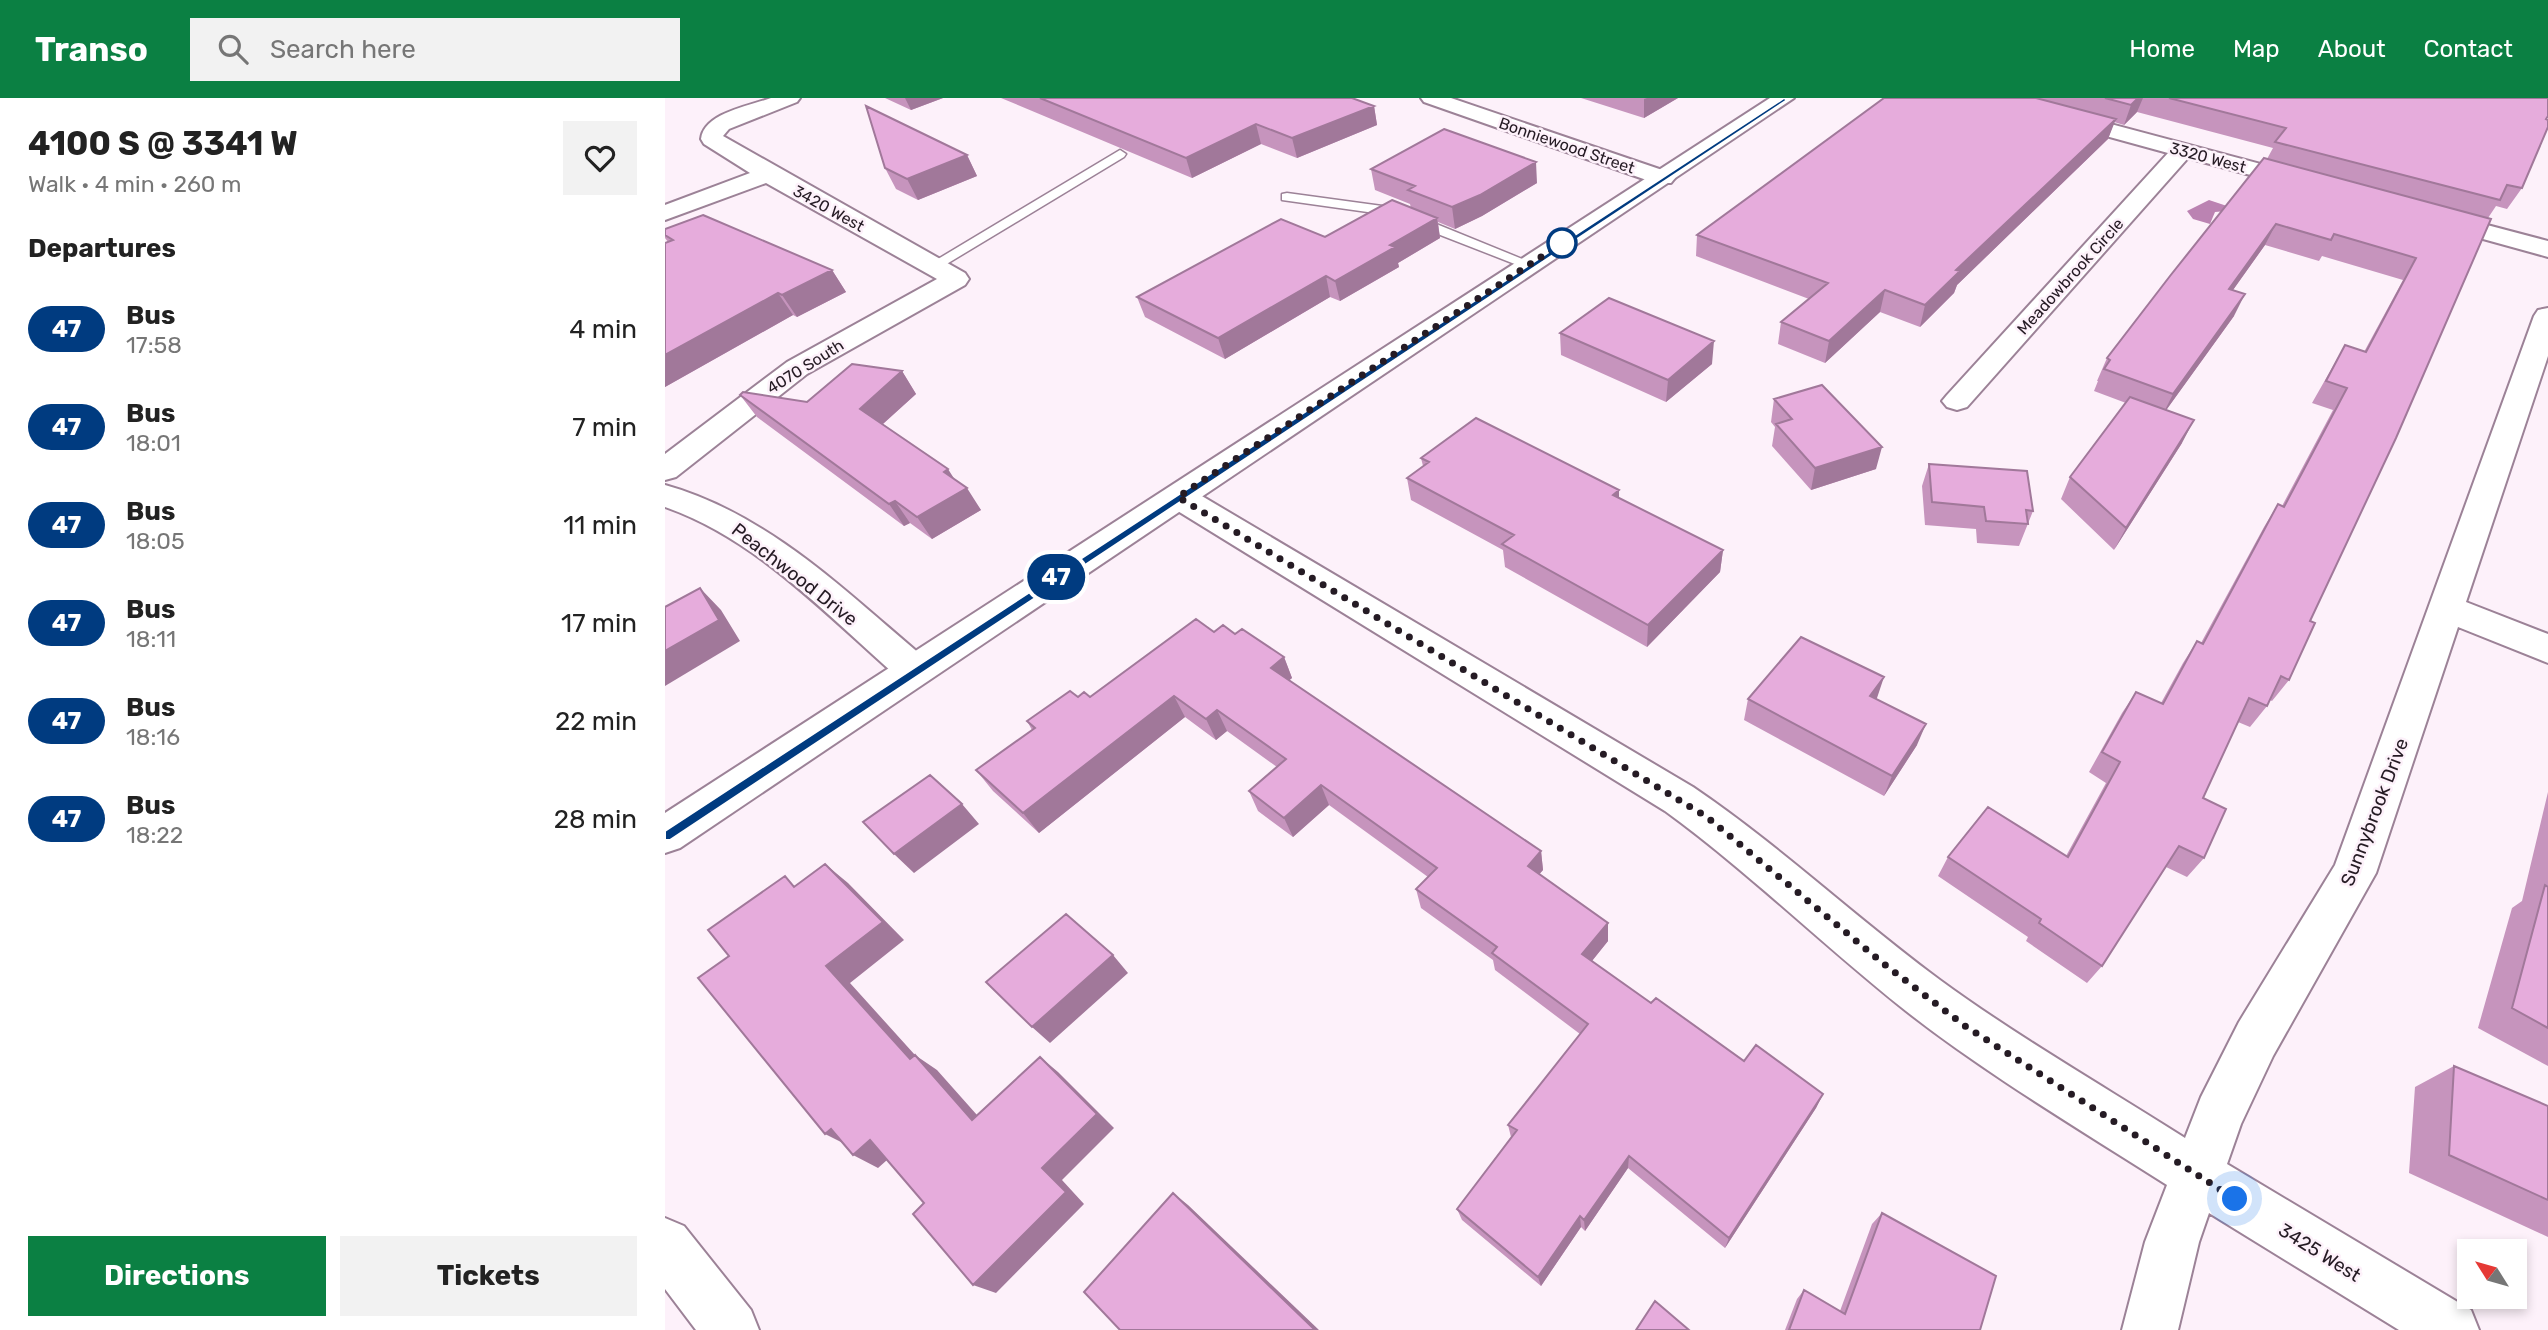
<!DOCTYPE html>
<html lang="en">
<head>
<meta charset="utf-8">
<style>
	body { margin:0; font-family:Rubik,sans-serif; background:#f2f2f2; color:#222; height:100vh; display:flex; flex-direction:column; font-size:26px; white-space:nowrap }
	* { box-sizing:border-box; margin:0 }
	p { font-size:23px; color:#767676 }
	.icon { flex:none; width:38px; height:38px; fill:none; stroke:currentColor; stroke-width:2; stroke-linecap:round; stroke-linejoin:round }
	.map { position:relative; flex:1; overflow:hidden }
	.side { display:flex; flex-direction:column; background:#fff; width:665px }
	.side>* { flex:none }
	.badge { padding:0 14px; border-radius:23px; font-size:24px; line-height:46px }
	.needle { width:46px; rotate:307deg }
	.fabs { position:absolute; left:1792px; top:1141px; display:grid; gap:14px }
	.fabs a { display:grid; place-items:center; width:70px; height:70px; border-radius:0px; background:#fff; box-shadow:0 4px 10px #0003; font-size:35px }
	.you { position:absolute; width:35px; height:35px; margin:-18px; border:5px solid #fff; border-radius:50%; background:#1a73e8; box-shadow:0 0 0 10px #1a73e833 }
	.map>.badge { position:absolute; translate:-50% -50%; box-shadow:0 0 0 4px #fff }
	h2 { padding:0 28px; font-size:26px; line-height:63px }
	.round { display:grid; place-items:center; flex:none; width:74px; height:74px; border-radius:0px; background:#f2f2f2 }
	.headline { display:flex; align-items:center; justify-content:space-between; height:119px; padding:0 28px }
	h1 { font-size:33px; font-weight:700; line-height:52px }
	.button { display:flex; gap:14px; margin-top:auto; padding:14px 28px }
	.button a { flex:1; height:80px; border-radius:0px; background:#0b8043; color:#fff; font-size:28px; font-weight:700; line-height:80px; text-align:center }
	.button a+a { background:#f2f2f2; color:#222 }
	ul { padding:0; list-style:none }
	li { display:flex; align-items:center; gap:21px; height:98px; padding:0 28px }
	li div { flex:1 }
	li b { display:block; font-size:26px }
	li em { font-style:normal }
	li .badge { min-width:77px; font-weight:700; text-align:center }
	header { display:flex; align-items:center; gap:42px; box-sizing:border-box; height:98px; padding:0 35px; background:#0b8043; color:#fff }
	header strong { font-size:33px }
	nav { display:flex; gap:38px; margin-inline-start:auto; font-size:24px }
	.search { width:490px; height:63px; background:#f2f2f2; display:flex; align-items:center; gap:18px; box-sizing:border-box; padding:0 24px; border-radius:0px; color:#767676; font-size:26px }
	main { display:flex; flex:1; min-height:0 }
	.map>svg:first-child { display:block }
</style>
</head>
<body>
<header>
<strong>Transo</strong>
<div class="search"><svg class="icon" aria-label="search" viewBox="0 0 24 24"><circle cx="10" cy="10" r="6"/><path d="M15 15l6 6"/></svg>Search here</div>
<nav><a>Home</a><a>Map</a><a>About</a><a>Contact</a></nav>
</header>
<main>
<section class="side">
<div class="headline"><div><h1>4100 S @ 3341 W</h1><p>Walk · 4 min · 260 m</p></div><a class="round"><svg class="icon" aria-label="heart" viewBox="0 0 24 24"><path d="M12 20l-8-8c-3-5 5-10 8-4 3-6 11-1 8 4z"/></svg></a></div>
<h2>Departures</h2>
<ul>
<li><span class="badge" style="background:#003b80;color:#fff">47</span><div><b>Bus</b><p>17:58</p></div><em>4 min</em></li>
<li><span class="badge" style="background:#003b80;color:#fff">47</span><div><b>Bus</b><p>18:01</p></div><em>7 min</em></li>
<li><span class="badge" style="background:#003b80;color:#fff">47</span><div><b>Bus</b><p>18:05</p></div><em>11 min</em></li>
<li><span class="badge" style="background:#003b80;color:#fff">47</span><div><b>Bus</b><p>18:11</p></div><em>17 min</em></li>
<li><span class="badge" style="background:#003b80;color:#fff">47</span><div><b>Bus</b><p>18:16</p></div><em>22 min</em></li>
<li><span class="badge" style="background:#003b80;color:#fff">47</span><div><b>Bus</b><p>18:22</p></div><em>28 min</em></li>
</ul>
<div class="button"><a>Directions</a><a>Tickets</a></div>
</section>
<div class="map">
<svg width="1883" height="1232" viewBox="0 0 1883 1232">
	<rect width="100%" height="100%" fill="#fdf1fa"/>
	<path fill="#bb83b2" d="M1544,102L1562,108V113L1550,114L1545,126L1528,121L1522,113Z"/>
	<g fill="none" stroke-linecap="round" stroke-linejoin="round">
		<g stroke="#9c8297" stroke-width="3">
			<path id="service" d="M455,52L461,56L459,59L275,170L263,167Z
				M622,95L732,110L872,167L860,170L724,117L617,102V96Z"/>
		</g>
		<g stroke="#9c8297" stroke-width="4">
			<path id="minor" d="M106,0H135L132,4L64,31L58,38L300,175L304,181L300,187L142,276L11,379L0,382V356L122,264L272,181L101,85L0,122V107L85,75L39,46L36,41C39,15 84,8 106,0Z
				M756,0H786L1006,75L1010,80L1006,85H990L759,4Z
				M1314,0H1348L1648,80L1652,85L1648,90L1640,92L1523,60L1302,309L1292,312L1282,309L1277,303L1282,297L1503,55L1317,4Z
				M1769,113L1883,143V159L1760,125L1757,120L1760,115Z
				M1883,210V258L1801,504L1883,536V565L1793,529L1711,775L1608,958L1576,1026L1562,1066L1806,1212L1814,1232H1734L1544,1115L1534,1144L1513,1232H1457L1480,1144L1502,1087C1414,1031 1323,977 1241,913C1159,848 1085,775 1000,713L503,407L498,399L503,391L514,388L525,391L1028,689C1115,748 1191,820 1275,882C1353,939 1438,988 1520,1040L1536,999L1574,924L1670,767L1869,218L1873,212Z
				M0,387C104,416 182,495 262,562L268,572L262,582L249,586L236,582C164,519 92,441 0,409Z
				M0,1120L19,1128L86,1212L94,1232H31L0,1191Z"/>
		</g>
		<g stroke="#9c8297" stroke-width="4">
			<path id="secondary" d="M1105,0H1129L15,750L0,755V715Z"/>
		</g>
		<use href="#service" fill="#fff" fill-rule="evenodd"/>
		<use href="#minor" fill="#fff" fill-rule="evenodd"/>
		<use href="#secondary" fill="#fff" fill-rule="evenodd"/>
	</g>
	<path fill="#c694bd" d="M220,0H278L246,12Z
		M336,0H687L709,8L712,27L632,60L596,46L527,80Z
		M916,0H1013L979,20Z
		M1219,0H1883L1857,90L1842,111L1831,108L1823,120L1645,523L1624,582L1607,603L1605,602L1602,608L1585,629L1573,624L1538,700L1539,760L1522,779L1501,769L1437,868L1422,885L1361,843L1363,839L1273,778L1283,759L1401,758L1441,685L1424,674L1457,615L1471,594L1496,605L1518,565L1532,543L1536,545L1599,429L1613,406L1617,408L1668,312L1647,305L1680,247L1699,254L1738,182L1657,158L1654,163L1600,147L1568,192L1569,218L1501,312L1517,345L1449,452L1396,401L1405,379L1461,305L1429,293L1433,283H1432L1442,260L1602,61L1608,50L1472,14L1459,27L1449,24L1443,41L1292,187L1289,195L1255,229L1215,214L1160,265L1113,246L1116,224L1144,201L1031,158L1032,137Z
		M302,57L312,78L253,102L231,91L220,70Z
		M706,71L872,85L817,118L790,131L773,124L775,140L733,165L734,169L675,203L665,199L560,261L480,219L472,199L660,139L746,110L745,106L710,92Z
		M0,131L167,172L181,194L132,219L128,217L0,289V145L3,144L0,140Z
		M895,235L1047,266L1001,304L896,257Z
		M237,273L251,296L218,326L289,381L316,412L267,441L245,425L239,428L92,319L75,297L142,304Z
		M1109,301L1211,371L1146,392L1107,348L1110,329L1106,324Z
		M756,360L954,392V400L1058,452L1055,474L982,549L840,469L838,452L746,402L742,380L758,368Z
		M1264,366L1368,413L1354,448L1312,445L1311,431L1260,427L1257,388Z
		M549,534L570,536L619,559L627,580L624,582L876,753L878,772L874,776L943,825V843L927,863L986,905L1079,963L1158,996L1151,1010L1060,1150L963,1070L920,1133L916,1129L876,1188L797,1122L792,1111L846,1039L843,1027L915,936L830,872L828,862L756,810L751,791L763,779L664,707L628,739L593,713L584,693L612,669L562,633L551,642L520,619L374,735L328,693L311,672L367,632L362,623L413,599H425Z
		M1083,601H1211L1252,647L1219,698L1079,622Z
		M1883,694V968L1813,930L1847,810L1857,803Z
		M1789,968L1883,1008V1139L1744,1075L1750,989Z
		M1217,1115L1315,1232H1120L1132,1201L1139,1192L1175,1213L1207,1126Z"/>
	<path fill="#a1789a" d="M240,0H278L246,12Z
		M982,0H1013L979,20V1Z
		M1473,0H1478L1472,14L1459,27L1466,7Z
		M709,8L712,27L632,60L627,40Z
		M1451,21L1443,41L1292,187L1289,195L1255,229L1260,207L1291,172Z
		M591,26L596,46L527,80L521,60Z
		M302,57L312,78L253,102L242,81Z
		M871,64L872,85L817,118L790,131L787,109Z
		M772,120L775,140L733,165L734,169L675,203L670,183L725,147Z
		M1611,126L1600,147L1553,213L1564,191Z
		M167,172L181,194L132,219L117,197Z
		M661,178L665,199L560,261L553,240Z
		M1220,192L1215,214L1160,265L1164,243Z
		M113,195L128,217L0,289V257Z
		M1580,196L1569,218L1497,318L1508,296Z
		M1049,243L1047,266L1001,304L1003,282Z
		M237,273L251,296L210,333L195,311Z
		M1529,322L1517,345L1449,452L1461,430Z
		M1217,349L1211,371L1146,392L1150,370Z
		M283,371L297,393L302,390L316,412L267,441L252,419L279,374Z
		M954,392V414L948,397Z
		M230,403L245,425L239,428L224,406Z
		M1058,452L1055,474L982,549L983,527Z
		M35,490L56,512L75,543L0,588V553Z
		M619,559L627,580L614,591L606,570Z
		M1219,579L1212,600L1198,619L1205,598Z
		M509,598L520,619L374,735L358,715Z
		M552,612L562,633L551,642L541,621Z
		M1261,626L1252,647L1219,698L1227,678Z
		M656,687L664,707L628,739L619,720Z
		M297,706L314,726L249,775L229,756Z
		M876,753L878,772L865,787L863,768Z
		M160,766L183,785L239,842L185,885L250,957L272,972L328,1035L307,1022L245,961L161,868Z
		M943,825V843L918,874L917,856Z
		M448,857L463,875L385,945L367,929Z
		M375,959L393,974L449,1030L397,1082L419,1106L331,1195L308,1187Z
		M1158,996L1151,1010L1060,1150L1064,1140Z
		M166,1031L186,1049L160,1036Z
		M205,1042L230,1055L213,1070L188,1057Z
		M964,1058L963,1070L920,1133L919,1122Z
		M508,1095L523,1107L654,1232H650Z
		M915,1118L916,1129L876,1188L873,1179Z"/>
	<path fill="#e6acdc" stroke="#a1789a" stroke-width="2" d="M375,0H687L709,8L627,40L591,26L521,60Z
		M1219,0H1371L1451,21L1291,172L1295,173L1260,207L1220,192L1164,243L1116,224L1163,185L1032,137Z
		M1440,0H1473L1466,7Z
		M1504,0H1883V18L1881,21L1883,22V29L1857,90L1842,87L1835,102L1610,44L1621,30Z
		M201,8L302,57L242,81L220,70Z
		M779,31L871,64L815,97L787,109L743,92L750,88L706,71Z
		M1599,60L1826,121L1731,340L1645,523L1650,525L1624,582L1616,578L1602,608L1584,600L1538,700L1561,711L1539,760L1514,748L1437,868L1374,825L1376,821L1283,759L1323,709L1403,759L1455,664L1437,654L1471,594L1498,606L1532,543L1538,546L1613,406L1619,409L1682,290L1661,283L1680,247L1701,254L1751,160L1669,136L1666,142L1611,126L1564,191L1580,196L1508,296L1439,271L1445,262L1442,260L1505,178Z
		M727,102L772,120L725,147L730,149L670,183L661,178L553,240L472,199L616,121L660,139Z
		M38,117L167,172L117,197L113,195L0,257V145L8,142L0,137V131Z
		M944,200L1049,243L1003,282L895,235Z
		M187,266L237,273L195,311L283,371L279,374L302,390L252,419L230,403L224,406L75,297L78,294L142,304Z
		M1157,287L1217,349L1150,370L1111,326L1127,321L1109,301Z
		M1465,299L1529,322L1461,430L1405,379Z
		M811,320L954,392L948,397L1058,452L983,527L837,446L849,437L742,380L764,364L756,360Z
		M1264,366L1362,373L1368,413L1361,412L1363,426L1321,423L1319,409L1267,404Z
		M35,490L54,522L0,553V509Z
		M531,521L549,534L558,527L570,536L577,531L619,559L606,570L876,753L863,768L943,825L917,856L986,905L991,900L1079,963L1091,947L1158,996L1064,1140L964,1058L919,1122L915,1118L873,1179L792,1111L852,1032L843,1027L923,926L827,855L832,849L751,791L772,770L656,687L619,720L584,693L621,661L552,612L541,621L509,598L358,715L311,672L370,630L362,623L405,593L413,599L419,594L425,599Z
		M1136,539L1219,579L1205,598L1261,626L1227,678L1083,601Z
		M265,677L297,706L229,756L198,724Z
		M160,766L218,824L161,868L245,961L250,957L307,1022L375,959L432,1016L377,1070L401,1094L308,1187L248,1116L259,1105L205,1042L188,1057L166,1031L160,1036L33,880L64,858L43,832L120,778L129,789Z
		M1880,787L1883,789V930L1847,910Z
		M401,816L448,857L367,929L321,884Z
		M1789,968L1883,1008V1102L1784,1057Z
		M508,1095L650,1232H455L419,1194Z
		M1217,1115L1331,1178L1315,1232H1124L1139,1192L1180,1216Z
		M990,1203L1024,1232H971Z"/>
	<path fill="#003b80" stroke="#fff" stroke-width="2" d="M1119,0L1122,2L5,742H0V733Z"/>
	<g fill="none" stroke-linecap="round" stroke-linejoin="round">
		<path stroke="#251b24" stroke-width="7" stroke-dasharray="0 12.6" d="M897,145L513,399L1042,719L1219,866L1300,928L1570,1101"/>
	</g>
	<circle fill="#fff" stroke="#003b80" stroke-width="3.5" cx="897" cy="145" r="14"/>
	<g text-anchor="middle" stroke-width="5" stroke-linejoin="round" paint-order="stroke">
		<g font-size="16" fill="#251b24" stroke="#fdf1fa">
			<text transform="translate(902 47) rotate(19)" y="6">Bonniewood Street</text>
			<text transform="translate(1543 59) rotate(15)" y="6">3320 West</text>
			<text transform="translate(164 110) rotate(29)" y="6">3420 West</text>
			<text transform="translate(1405 178) rotate(-48)" y="6">Meadowbrook Circle</text>
			<text transform="translate(140 268) rotate(-32)" y="6">4070 South</text>
		</g>
		<g font-size="19" fill="#251b24" stroke="#fdf1fa">
			<text transform="translate(130 476) rotate(38)" y="7">Peachwood Drive</text>
			<text transform="translate(1709 714) rotate(-69)" y="7">Sunnybrook Drive</text>
			<text transform="translate(1655 1154) rotate(32)" y="7">3425 West</text>
		</g>
	</g>
</svg>
<div class="fabs">
<a><svg class="needle" viewBox="-14 -14 28 28"><path d="M0-13l5 13h-10z" fill="#e53935"/><path d="M0 13l5-13h-10z" fill="#767676"/></svg></a>
</div>
<div class="you" style="left:1570px;top:1101px"></div>
<b class="badge" style="left:391px;top:479px;background:#003b80;color:#fff">47</b>
</div>
</main>
</body>
</html>
